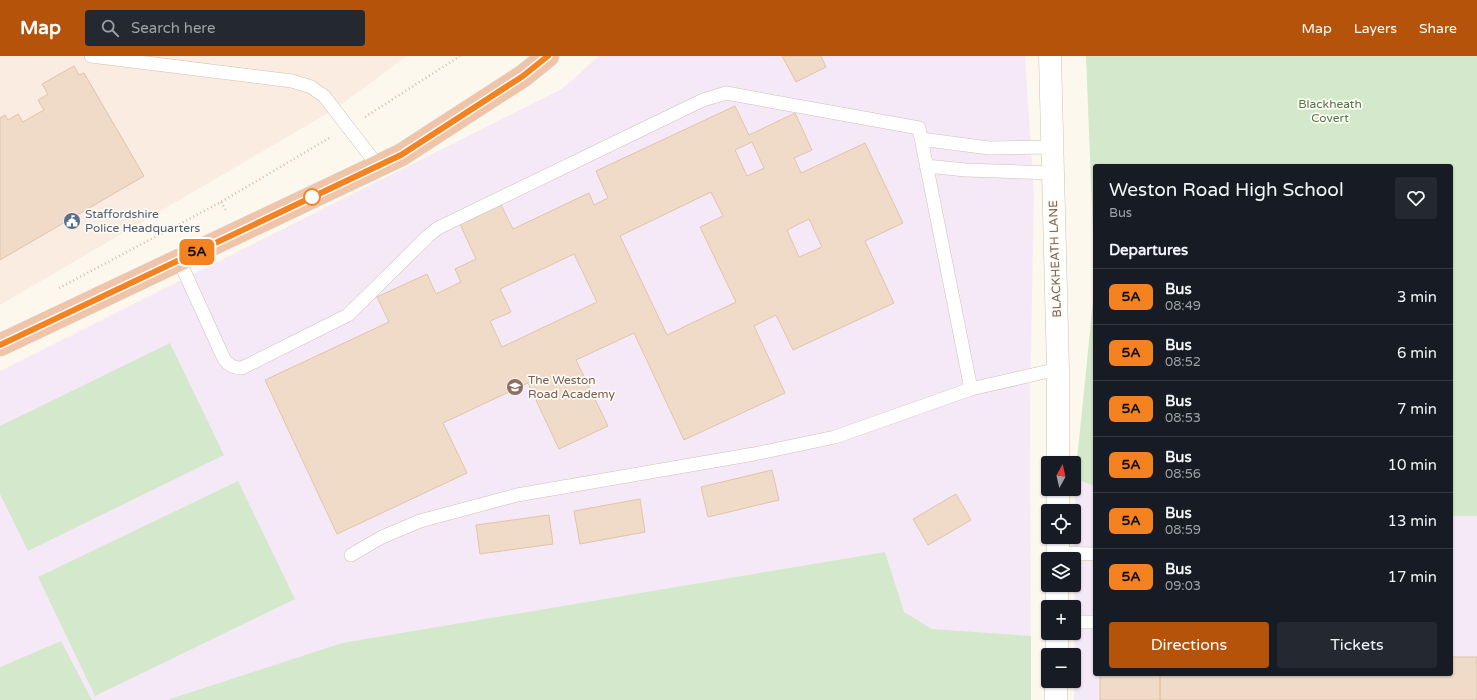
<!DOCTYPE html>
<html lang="en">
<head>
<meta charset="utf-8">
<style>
	body { margin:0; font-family:"Varela Round",sans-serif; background:#242831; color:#f1f3f6; height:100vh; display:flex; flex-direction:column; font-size:15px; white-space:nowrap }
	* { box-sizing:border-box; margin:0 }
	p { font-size:13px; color:#9ea1a6 }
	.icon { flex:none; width:22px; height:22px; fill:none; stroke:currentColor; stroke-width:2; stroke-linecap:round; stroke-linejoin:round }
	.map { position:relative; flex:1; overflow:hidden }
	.sheet { position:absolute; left:1093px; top:108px; width:360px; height:512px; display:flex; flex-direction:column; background:#171b24; border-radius:4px; box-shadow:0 1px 3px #0004 }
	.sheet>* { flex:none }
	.badge { padding:0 8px; border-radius:6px; font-size:14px; line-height:26px }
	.needle { width:26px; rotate:8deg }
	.tools { position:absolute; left:1041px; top:400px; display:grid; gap:8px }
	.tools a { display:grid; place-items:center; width:40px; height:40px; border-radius:4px; background:#171b24; box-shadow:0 1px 3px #0004; font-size:20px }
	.map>.badge { position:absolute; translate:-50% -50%; box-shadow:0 0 0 2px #fff }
	h2 { padding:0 16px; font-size:15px; line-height:36px }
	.round { display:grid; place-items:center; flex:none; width:42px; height:42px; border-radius:4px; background:#242831 }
	.headline { display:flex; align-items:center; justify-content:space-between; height:68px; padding:0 16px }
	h1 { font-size:19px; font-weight:600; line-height:30px }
	.action { display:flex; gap:8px; margin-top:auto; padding:8px 16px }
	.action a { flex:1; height:46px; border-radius:4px; background:#b45309; color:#fff; font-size:16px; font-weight:600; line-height:46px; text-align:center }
	.action a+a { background:#242831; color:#f1f3f6 }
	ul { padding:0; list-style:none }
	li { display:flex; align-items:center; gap:12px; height:56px; padding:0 16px; border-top:1px solid #363941 }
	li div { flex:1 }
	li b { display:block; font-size:15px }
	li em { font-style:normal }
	li .badge { min-width:44px; font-weight:700; text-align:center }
	header { display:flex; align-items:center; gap:24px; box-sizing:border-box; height:56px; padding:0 20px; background:#b45309; color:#fff }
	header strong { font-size:19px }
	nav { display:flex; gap:22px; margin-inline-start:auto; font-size:14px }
	.search { width:280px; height:36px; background:#242831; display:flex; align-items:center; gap:10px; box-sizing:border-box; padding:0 14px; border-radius:4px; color:#9ea1a6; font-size:15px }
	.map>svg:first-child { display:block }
</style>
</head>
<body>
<header>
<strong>Map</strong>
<div class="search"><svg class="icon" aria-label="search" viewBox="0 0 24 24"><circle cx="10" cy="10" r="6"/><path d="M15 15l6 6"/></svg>Search here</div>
<nav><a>Map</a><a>Layers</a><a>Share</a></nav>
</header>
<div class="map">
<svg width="1477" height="644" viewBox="0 0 1477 644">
	<rect width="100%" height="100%" fill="#fcf8ed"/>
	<path fill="#fbece2" d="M0,0H407L335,53L0,249Z"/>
	<path fill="#f5e9f8" d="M599,0H1025L1034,139L1030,347L1031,644H0V315L562,33Z
		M1075,423L1095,430V618H1451V460H1477V644H1074Z"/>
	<path fill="#d4e9cc" d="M1086,0H1477V460H1451V110H1095V225Z
		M1095,226V430L1075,423Z
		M170,287L224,399L28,495L0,438V370Z
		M238,425L295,543L95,640L38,521Z
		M885,496L904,556L932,573L1031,580V644H167L342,587Z
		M61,585L92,644H0V611Z"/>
	<path fill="#efdbc7" stroke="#e1c4a8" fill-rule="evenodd" d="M782,0H821L826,11L796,26Z
		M74,10L79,19L84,17L144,120L0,204V62L5,59L8,64L18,58L23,66L44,54L38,44L48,38L42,28Z
		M735,50L749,79L795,57L812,94L794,102L801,117L865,87L903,167L865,185L894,247L793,294L776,259L754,270L785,337L684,384L634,277L576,304L608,370L559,393L528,327L443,367L467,417L337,478L265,324L389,266L377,241L427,218L436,238L461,226L455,213L476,203L460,168L501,149L513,173L589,137L594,149L608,142L596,115ZM752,86L764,112L747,120L735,94ZM711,136L723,160L700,171L736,246L667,279L620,180ZM809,163L822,191L799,201L787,174ZM574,198L597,246L502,291L490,265L511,256L500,233Z
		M772,414L779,444L708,461L701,431Z
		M956,438L971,464L928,489L913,463Z
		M640,443L645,476L580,488L574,455Z
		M549,459L553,488L480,498L476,469Z
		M1451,601H1477V644H1160V618H1451Z
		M1100,618H1160V644H1100Z"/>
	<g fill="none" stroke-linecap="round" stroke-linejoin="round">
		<g stroke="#cec1b2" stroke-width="14">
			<path id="lane" d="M91,0L292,25L311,31L324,40L378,110
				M921,83L989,92L1052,91
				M926,110L966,114L1053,117
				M179,204L224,303C229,310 234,312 242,312L348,259L428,180L438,172L703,44L726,37L919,72L971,333
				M1058,497L1095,498
				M351,499L382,481L420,465L517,439L754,398L835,381L971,333L1058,313
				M1074,566H1095"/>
		</g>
		<g stroke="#d0c2b1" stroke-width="23">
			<path id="secondary" d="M1050,0L1058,313V407
				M1058,455V433
				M1058,503V481
				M1057,551V529
				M1057,599V577
				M1056,644V625"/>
		</g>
		<g stroke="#dbd6d2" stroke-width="23">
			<path id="highway" d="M0,289L401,99L523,20L548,0"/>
		</g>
		<path stroke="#d5bfa9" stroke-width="2.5" stroke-dasharray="1 3" stroke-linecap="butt" d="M365,61L460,0
			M221,146L227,156
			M59,232L221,146L331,81"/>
		<use href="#lane" stroke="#fff" stroke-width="13"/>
		<use href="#secondary" stroke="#fff" stroke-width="22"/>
		<use href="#highway" stroke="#f0c4a9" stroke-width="22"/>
	</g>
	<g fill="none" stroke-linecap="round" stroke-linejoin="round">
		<g stroke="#fff" stroke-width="9">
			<path id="line" d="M0,289L401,99L523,20L548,0"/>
		</g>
		<use href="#line" stroke="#f58220" stroke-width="6"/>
	</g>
	<defs>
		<g id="civic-disc" transform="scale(0.9)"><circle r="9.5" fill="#5c6f8a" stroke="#fefbf4"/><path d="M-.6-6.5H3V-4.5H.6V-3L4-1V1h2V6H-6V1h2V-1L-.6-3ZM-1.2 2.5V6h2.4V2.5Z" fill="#fff"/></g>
		<g id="school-disc" transform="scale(0.9)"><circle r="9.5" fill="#8d6e63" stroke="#fefbf4"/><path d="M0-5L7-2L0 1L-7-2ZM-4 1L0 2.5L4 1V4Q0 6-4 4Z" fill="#fff"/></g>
	</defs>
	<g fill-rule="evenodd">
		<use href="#civic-disc" x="72" y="165"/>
		<use href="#school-disc" x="515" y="331"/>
	</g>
	<circle fill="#fff" stroke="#f58220" stroke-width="2" cx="312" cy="141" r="8"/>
	<g text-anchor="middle" stroke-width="3.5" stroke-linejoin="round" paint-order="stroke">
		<g font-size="12" fill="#527a49" stroke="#fefbf4">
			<text x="1330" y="52">Blackheath<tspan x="1330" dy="14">Covert</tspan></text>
		</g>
		<g font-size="12" fill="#4e5e75" stroke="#fefbf4" text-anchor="start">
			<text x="85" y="162">Staffordshire<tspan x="85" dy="14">Police Headquarters</tspan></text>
		</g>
		<g font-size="12" fill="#766250" stroke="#fefbf4">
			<text transform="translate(1055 203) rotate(-92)" y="4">BLACKHEATH LANE</text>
		</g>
		<g font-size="12" fill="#785e54" stroke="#fefbf4" text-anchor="start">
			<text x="528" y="328">The Weston<tspan x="528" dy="14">Road Academy</tspan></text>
		</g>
	</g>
</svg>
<div class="tools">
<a><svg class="needle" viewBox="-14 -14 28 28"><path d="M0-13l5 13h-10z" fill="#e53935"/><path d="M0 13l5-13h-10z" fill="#9ea1a6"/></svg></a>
<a><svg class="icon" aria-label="locate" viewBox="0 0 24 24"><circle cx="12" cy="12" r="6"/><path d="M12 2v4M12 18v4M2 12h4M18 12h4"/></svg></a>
<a><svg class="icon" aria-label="layers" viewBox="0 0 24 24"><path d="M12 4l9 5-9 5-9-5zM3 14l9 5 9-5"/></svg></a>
<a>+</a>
<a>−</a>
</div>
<b class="badge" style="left:197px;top:196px;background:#f58220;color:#111">5A</b>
<section class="sheet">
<div class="headline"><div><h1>Weston Road High School</h1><p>Bus</p></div><a class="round"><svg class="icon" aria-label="heart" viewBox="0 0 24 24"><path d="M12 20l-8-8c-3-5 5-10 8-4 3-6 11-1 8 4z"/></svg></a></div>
<h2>Departures</h2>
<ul>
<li><span class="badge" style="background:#f58220;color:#111">5A</span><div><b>Bus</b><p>08:49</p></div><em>3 min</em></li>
<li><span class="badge" style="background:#f58220;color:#111">5A</span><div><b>Bus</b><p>08:52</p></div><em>6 min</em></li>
<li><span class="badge" style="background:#f58220;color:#111">5A</span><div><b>Bus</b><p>08:53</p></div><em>7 min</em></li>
<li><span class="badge" style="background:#f58220;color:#111">5A</span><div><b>Bus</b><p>08:56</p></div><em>10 min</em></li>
<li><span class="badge" style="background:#f58220;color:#111">5A</span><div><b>Bus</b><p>08:59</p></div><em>13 min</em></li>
<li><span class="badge" style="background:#f58220;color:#111">5A</span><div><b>Bus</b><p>09:03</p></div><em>17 min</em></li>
</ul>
<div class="action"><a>Directions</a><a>Tickets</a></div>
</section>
</div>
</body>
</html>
